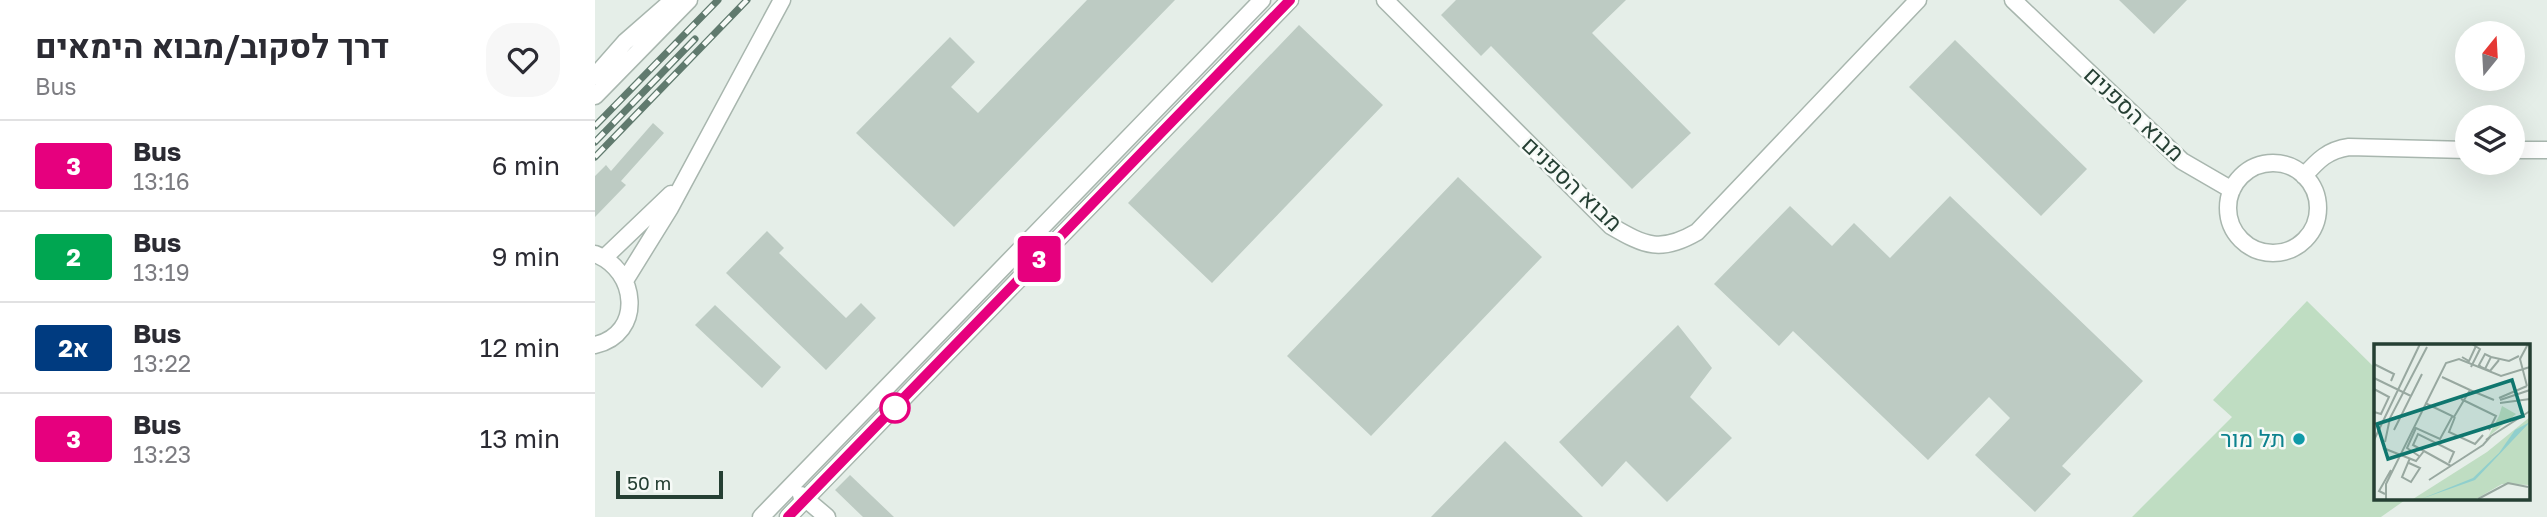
<!DOCTYPE html>
<html lang="en">
<head>
<meta charset="utf-8">
<style>
	body { margin:0; font-family:"Golos Text",Heebo,sans-serif; background:#f7f7f7; color:#2b2b33; height:100vh; display:flex; flex-direction:column; font-size:26px; white-space:nowrap }
	* { box-sizing:border-box; margin:0 }
	p { font-size:23px; color:#7c7c81 }
	.icon { flex:none; width:38px; height:38px; fill:none; stroke:currentColor; stroke-width:2; stroke-linecap:round; stroke-linejoin:round }
	.map { position:relative; flex:1; overflow:hidden }
	.sheet { display:flex; flex-direction:column; background:#fff; width:595px }
	.sheet>* { flex:none }
	.badge { padding:0 14px; border-radius:5px; font-size:24px; line-height:46px }
	.needle { width:46px; rotate:18deg }
	.fabs { position:absolute; left:1860px; top:21px; display:grid; gap:14px }
	.fabs a { display:grid; place-items:center; width:70px; height:70px; border-radius:50%; background:#fff; box-shadow:0 7px 28px #0002; font-size:35px }
	.scale { position:absolute; left:21px; bottom:18px; width:107px; box-sizing:border-box; padding-left:7px; border:4px solid #253f33; border-top:0; font-size:19px; line-height:24px; white-space:nowrap; color:#253f33; -webkit-text-stroke:5px #f6faf7; paint-order:stroke }
	.map>.badge { position:absolute; translate:-50% -50%; box-shadow:0 0 0 4px #fff }
	.round { display:grid; place-items:center; flex:none; width:74px; height:74px; border-radius:28px; background:#f7f7f7 }
	.overview { display:flex; align-items:center; justify-content:space-between; height:119px; padding:0 35px }
	h1 { font-size:33px; font-weight:700; line-height:52px }
	ul { padding:0; list-style:none }
	li { display:flex; align-items:center; gap:21px; height:91px; padding:0 35px; border-top:2px solid #e1e1e2 }
	li div { flex:1 }
	li b { display:block; font-size:26px }
	li em { font-style:normal }
	li .badge { min-width:77px; font-weight:700; text-align:center }
	main { display:flex; flex:1; min-height:0 }
	.map>svg:first-child { display:block }
</style>
</head>
<body>
<main>
<section class="sheet">
<div class="overview"><div><h1>דרך לסקוב/מבוא הימאים</h1><p>Bus</p></div><a class="round"><svg class="icon" aria-label="heart" viewBox="0 0 24 24"><path d="M12 20l-8-8c-3-5 5-10 8-4 3-6 11-1 8 4z"/></svg></a></div>
<ul>
<li><span class="badge" style="background:#e6007e;color:#fff">3</span><div><b>Bus</b><p>13:16</p></div><em>6 min</em></li>
<li><span class="badge" style="background:#00a651;color:#fff">2</span><div><b>Bus</b><p>13:19</p></div><em>9 min</em></li>
<li><span class="badge" style="background:#003b80;color:#fff">2א</span><div><b>Bus</b><p>13:22</p></div><em>12 min</em></li>
<li><span class="badge" style="background:#e6007e;color:#fff">3</span><div><b>Bus</b><p>13:23</p></div><em>13 min</em></li>
</ul>
</section>
<div class="map">
<svg width="1952" height="517" viewBox="0 0 1952 517">
	<rect width="100%" height="100%" fill="#e5eee8"/>
	<path fill="#bfddc2" d="M1712,301L1780,368V498H1813L1786,517H1537L1637,417L1618,400Z"/>
	<path fill="#bdcbc3" d="M492,0H580L359,227L261,133L355,37L380,62L356,87L383,113Z
		M861,0H1031L997,33L1096,133L1037,189L896,46L886,56L846,15Z
		M1524,0H1592L1559,34Z
		M704,25L788,105L617,283L533,203Z
		M1360,40L1492,169L1446,216L1314,87Z
		M58,123L69,133L26,181L31,185L0,217V176L11,165L16,171Z
		M863,177L947,257L776,436L692,356Z
		M1355,196L1548,381L1467,466L1476,474L1440,512L1380,455L1415,418L1394,397L1333,460L1198,331L1184,346L1119,284L1195,206L1237,246L1259,223L1295,258Z
		M172,231L189,248L184,253L251,318L266,303L281,318L231,370L131,273Z
		M120,305L186,367L167,388L100,325Z
		M1083,325L1117,368L1095,397L1137,438L1072,502L1031,461L1007,487L964,442Z
		M910,441L988,517H836Z
		M255,475L299,517H268L240,490Z"/>
	<g fill="none" stroke-linecap="round" stroke-linejoin="round">
		<g stroke="#a8b6ae" stroke-width="19">
			<path id="minor" d="M790,0L1016,226C1050,246 1066,253 1102,232L1323,0
				M1418,0L1587,161L1637,190
				M0,76L30,42L78,0
				M0,96L94,0
				M1918,150H1952
				M1633 208a45 45 0 1 1 90 0a45 45 0 1 1-90 0Z
				M1709,176C1723,160 1733,150 1754,147L1872,150
				M0,254C43,270 49,334 0,345
				M10,257L76,194
				M31,279L75,208L187,0
				M206,495L232,517
				M166,517L667,0
				M193,517L695,0"/>
		</g>
		<use href="#minor" stroke="#fff" stroke-width="16"/>
		<g stroke="#607a6e" stroke-width="7">
			<path id="rail" d="M0,126L123,0
				M0,142L100,39
				M0,157L152,0"/>
		</g>
		<use href="#rail" stroke="#f6faf7" stroke-width="4.5" stroke-dasharray="13" stroke-linecap="butt"/>
	</g>
	<g fill="none" stroke-linecap="round" stroke-linejoin="round">
		<g stroke="#fff" stroke-width="16">
			<path id="line" d="M193,517L695,0"/>
		</g>
		<use href="#line" stroke="#e6007e" stroke-width="10"/>
	</g>
	<circle fill="#fff" stroke="#e6007e" stroke-width="3.5" cx="300" cy="408" r="14"/>
	<circle fill="#0f9aa8" stroke="#f6faf7" stroke-width="2.5" cx="1704" cy="439" r="7"/>
	<g text-anchor="middle" stroke-width="5" stroke-linejoin="round" paint-order="stroke">
		<g font-size="23" fill="#253f33" stroke="#f6faf7">
			<text transform="translate(1539 114) rotate(43)" y="8">מבוא הספנים</text>
			<text transform="translate(977 184) rotate(43)" y="8">מבוא הספנים</text>
		</g>
		<g font-size="23" fill="#0d838f" stroke="#f6faf7" text-anchor="end">
			<text x="1690" y="447">תל מור</text>
		</g>
	</g>
	<g transform="translate(1779 344)">
		<rect width="156" height="156" fill="#e5eee8"/>
		<path d="M128,62L142,70L114,93L125,72ZM156,73V141L128,140L102,155H39L113,108Z" fill="#bfddc2"/>
		<path d="M156,78L101,136L47,155L99,134L125,109L141,86Z" fill="#90cfcd"/>
		<path fill="none" stroke="#98a8a0" stroke-width="2" d="M88,13L95,17L102,2M117,13L135,17L145,12M0,20L20,30L17,37M97,23L106,5L98,0M111,25L117,13L111,10L105,21L107,23L116,27L125,16M68,33L96,46M0,34L37,52L20,86M153,42L146,15L154,0M0,45L15,53L7,70L0,68M37,52L48,30M125,54L153,42M87,55L122,72L115,86M126,56L156,46M51,59L80,73L96,46L120,56M126,59L156,55M81,73L75,88L101,100L109,91M117,92L156,67M0,96L46,0M11,98L16,74L53,3M9,104L42,117L50,107M45,112L33,104L42,84L66,95L78,73M35,119L46,124L37,138L28,133L36,114M75,119L80,108L44,90L39,101L77,122M55,136L109,101L117,92L112,96M11,150L5,147L17,126M12,155V140L72,19L85,15L127,32L156,23M104,155L134,139L154,143"/>
		<path fill="#0f766e" fill-opacity="0.15" stroke="#0f766e" stroke-width="3.5" d="M138,36L149,72L14,115L3,80Z"/>
		<rect width="156" height="156" fill="none" stroke="#253f33" stroke-width="3.5"/>
	</g>
</svg>
<div class="fabs">
<a><svg class="needle" viewBox="-14 -14 28 28"><path d="M0-13l5 13h-10z" fill="#e53935"/><path d="M0 13l5-13h-10z" fill="#7c7c81"/></svg></a>
<a><svg class="icon" aria-label="layers" viewBox="0 0 24 24"><path d="M12 4l9 5-9 5-9-5zM3 14l9 5 9-5"/></svg></a>
</div>
<div class="scale">50 m</div>
<b class="badge" style="left:444px;top:259px;background:#e6007e;color:#fff">3</b>
</div>
</main>
</body>
</html>
